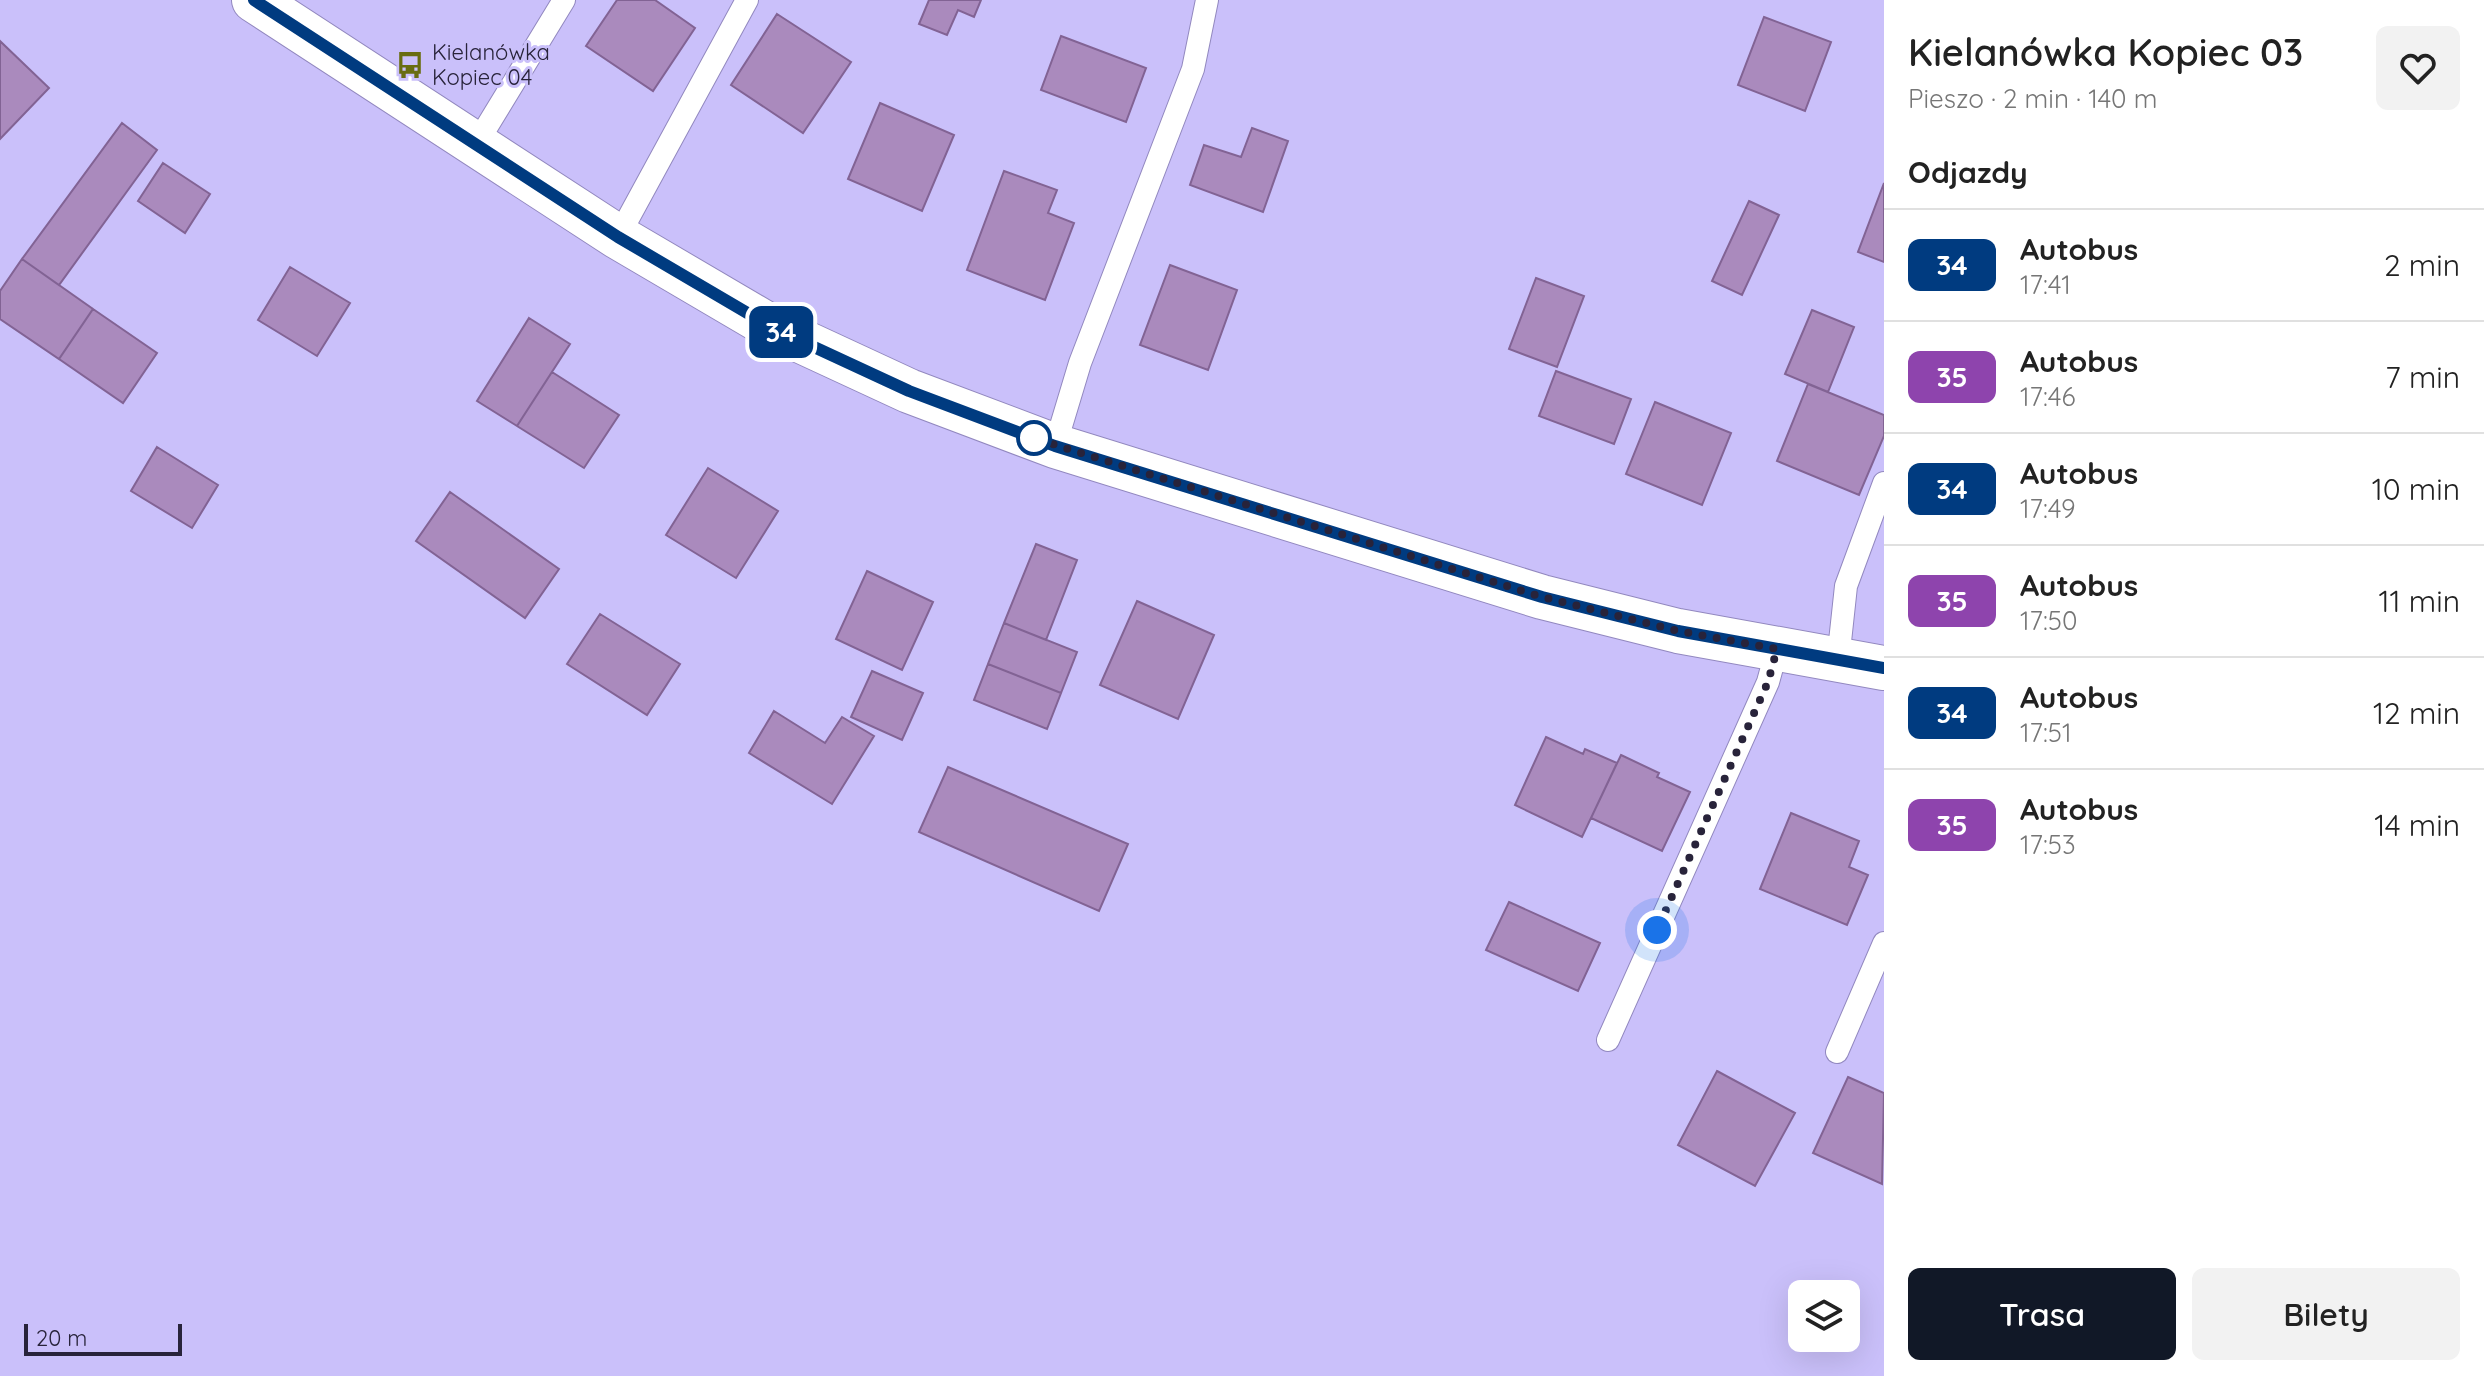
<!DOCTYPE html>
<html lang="pl">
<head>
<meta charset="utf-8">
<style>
	body { margin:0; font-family:Quicksand,sans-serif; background:#f2f2f2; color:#222; height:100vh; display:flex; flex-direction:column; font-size:30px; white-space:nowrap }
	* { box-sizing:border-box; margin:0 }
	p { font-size:26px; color:#767676 }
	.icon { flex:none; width:44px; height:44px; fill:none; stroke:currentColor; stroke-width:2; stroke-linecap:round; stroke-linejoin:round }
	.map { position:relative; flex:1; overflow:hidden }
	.side { display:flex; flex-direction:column; background:#fff; width:600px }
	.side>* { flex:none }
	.badge { padding:0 16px; border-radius:12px; font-size:28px; line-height:52px }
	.tools { position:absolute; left:1788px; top:1280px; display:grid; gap:16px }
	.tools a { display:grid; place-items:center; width:72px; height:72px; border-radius:12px; background:#fff; box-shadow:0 8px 32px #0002; font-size:40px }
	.scale { position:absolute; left:24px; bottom:20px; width:158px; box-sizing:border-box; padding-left:8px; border:4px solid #28233a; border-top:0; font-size:22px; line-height:28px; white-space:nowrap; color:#28233a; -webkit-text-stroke:6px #cac0fa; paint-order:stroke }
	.you { position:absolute; width:40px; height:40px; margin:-20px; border:6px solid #fff; border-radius:50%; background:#1a73e8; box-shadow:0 0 0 12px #1a73e833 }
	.map>.badge { position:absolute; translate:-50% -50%; box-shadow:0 0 0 4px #fff }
	h2 { padding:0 24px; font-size:30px; line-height:72px }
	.round { display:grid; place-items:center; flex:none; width:84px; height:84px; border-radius:12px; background:#f2f2f2 }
	.head { display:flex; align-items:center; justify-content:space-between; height:136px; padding:0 24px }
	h1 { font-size:38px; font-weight:600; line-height:60px }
	.action { display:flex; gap:16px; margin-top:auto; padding:16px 24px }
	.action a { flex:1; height:92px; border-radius:12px; background:#111827; color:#fff; font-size:32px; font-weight:600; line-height:92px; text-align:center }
	.action a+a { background:#f2f2f2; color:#222 }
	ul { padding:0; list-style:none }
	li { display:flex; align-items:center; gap:24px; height:112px; padding:0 24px; border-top:2px solid #e0e0e0 }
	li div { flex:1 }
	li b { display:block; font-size:30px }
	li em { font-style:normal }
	li .badge { min-width:88px; font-weight:700; text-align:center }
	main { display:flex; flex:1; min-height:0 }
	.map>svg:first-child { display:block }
</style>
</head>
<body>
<main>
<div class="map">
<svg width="1884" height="1376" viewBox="0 0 1884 1376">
	<rect width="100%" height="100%" fill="#cac0fa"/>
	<path fill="#aa8abd" stroke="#826394" stroke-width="2" d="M617,0H655L695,28L653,91L586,46Z
		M929,0H981L974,17L958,10L947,35L919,24Z
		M777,14L851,62L803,133L731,85Z
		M1764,17L1831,42L1805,111L1738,85Z
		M1061,36L1146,68L1126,122L1041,90Z
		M0,41L49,88L0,139Z
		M880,103L954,135L922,211L848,179Z
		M122,123L157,150L59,285L22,259Z
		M1252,128L1288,141L1263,212L1190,185L1204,145L1241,157Z
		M163,163L210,194L185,233L138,201Z
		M1004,171L1057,190L1048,213L1074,223L1045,300L967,270Z
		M1884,183V262L1858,252Z
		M1749,201L1779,215L1742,295L1712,281Z
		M22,259L93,309L59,359L0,319V291Z
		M1170,265L1237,290L1208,370L1140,345Z
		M290,267L350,303L317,356L258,320Z
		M1536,278L1584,296L1557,367L1509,349Z
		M93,309L157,353L123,403L59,359Z
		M1812,310L1854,327L1828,392L1785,374Z
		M529,318L570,344L517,426L477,401Z
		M1556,371L1631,399L1614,444L1539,416Z
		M552,372L619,415L584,468L517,426Z
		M1808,384L1884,415V436L1859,495L1777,461Z
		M1655,402L1731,433L1702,505L1626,474Z
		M157,447L218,485L192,528L131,491Z
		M708,468L778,511L736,578L666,535Z
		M450,492L559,569L525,618L416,541Z
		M1036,544L1077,560L1046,640L1004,623Z
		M867,571L933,602L902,670L836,639Z
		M1137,601L1214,635L1178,719L1100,685Z
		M600,614L680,664L647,715L567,664Z
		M1004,623L1077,652L1061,693L988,664Z
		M988,664L1061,693L1047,729L974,700Z
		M872,671L923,693L902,740L851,717Z
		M774,711L825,743L842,717L874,736L832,804L749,753Z
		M1546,737L1583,754L1585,749L1617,763L1582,837L1515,805Z
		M1621,755L1659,773L1657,777L1690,792L1662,851L1591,818Z
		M948,767L1128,844L1099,911L919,832Z
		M1791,813L1859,841L1849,867L1868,875L1847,925L1760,889Z
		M1509,902L1600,943L1578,991L1486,950Z
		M1717,1071L1795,1113L1755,1186L1678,1145Z
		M1848,1077L1884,1093L1882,1184L1813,1153Z"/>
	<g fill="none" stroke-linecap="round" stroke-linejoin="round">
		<g stroke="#9288bf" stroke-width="24">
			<path id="lane" d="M475,146L564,0
				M618,237L747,0
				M1055,446L1080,363L1193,69L1207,0
				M1838,660L1846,586L1884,483
				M1608,1040L1768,682L1777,649
				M1837,1052L1884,943"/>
		</g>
		<g stroke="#9288bf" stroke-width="46">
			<path id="secondary" d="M254,0L618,237L773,328L909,391L1055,446L1542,597L1678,631L1884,668"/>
		</g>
		<use href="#lane" stroke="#fff" stroke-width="22"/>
		<use href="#secondary" stroke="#fff" stroke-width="44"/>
	</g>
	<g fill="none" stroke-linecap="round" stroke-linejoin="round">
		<g stroke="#fff" stroke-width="18">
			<path id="line" d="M254,0L618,237L773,328L909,391L1055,446L1542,597L1678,631L1884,668"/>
		</g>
		<use href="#line" stroke="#003b80" stroke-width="12"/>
		<path stroke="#28233a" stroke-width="8" stroke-dasharray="0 14.4" d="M1034,438L1030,437L1542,597L1678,631L1777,649L1768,682L1657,930"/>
	</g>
	<defs>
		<g id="bus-bare" transform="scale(2.16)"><path d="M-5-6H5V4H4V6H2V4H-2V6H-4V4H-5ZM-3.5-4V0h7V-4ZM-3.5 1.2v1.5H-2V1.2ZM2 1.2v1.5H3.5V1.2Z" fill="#696d11" stroke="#cac0fa" stroke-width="2.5" paint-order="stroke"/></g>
	</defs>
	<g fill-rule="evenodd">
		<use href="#bus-bare" x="410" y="65"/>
	</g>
	<circle fill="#fff" stroke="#003b80" stroke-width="4" cx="1034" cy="438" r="16"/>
	<g text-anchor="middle" stroke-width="6" stroke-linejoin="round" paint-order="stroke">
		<g font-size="22" fill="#28233a" stroke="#cac0fa" text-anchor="start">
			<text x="432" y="60">Kielanówka<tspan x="432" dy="25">Kopiec 04</tspan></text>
		</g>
	</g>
</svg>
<div class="tools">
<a><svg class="icon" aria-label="layers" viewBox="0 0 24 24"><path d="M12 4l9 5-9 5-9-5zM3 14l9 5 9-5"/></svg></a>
</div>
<div class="scale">20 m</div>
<div class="you" style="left:1657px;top:930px"></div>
<b class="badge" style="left:781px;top:332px;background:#003b80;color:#fff">34</b>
</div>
<section class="side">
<div class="head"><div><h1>Kielanówka Kopiec 03</h1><p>Pieszo · 2 min · 140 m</p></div><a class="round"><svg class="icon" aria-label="heart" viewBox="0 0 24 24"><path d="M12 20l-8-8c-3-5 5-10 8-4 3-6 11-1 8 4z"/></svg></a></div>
<h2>Odjazdy</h2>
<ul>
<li><span class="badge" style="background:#003b80;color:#fff">34</span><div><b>Autobus</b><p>17:41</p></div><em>2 min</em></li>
<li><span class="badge" style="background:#8e44ad;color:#fff">35</span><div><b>Autobus</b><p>17:46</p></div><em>7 min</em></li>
<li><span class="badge" style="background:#003b80;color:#fff">34</span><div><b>Autobus</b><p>17:49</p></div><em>10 min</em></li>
<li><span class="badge" style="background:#8e44ad;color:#fff">35</span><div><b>Autobus</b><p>17:50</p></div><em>11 min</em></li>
<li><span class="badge" style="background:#003b80;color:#fff">34</span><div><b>Autobus</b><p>17:51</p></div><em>12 min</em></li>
<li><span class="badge" style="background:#8e44ad;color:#fff">35</span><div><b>Autobus</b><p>17:53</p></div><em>14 min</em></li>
</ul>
<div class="action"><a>Trasa</a><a>Bilety</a></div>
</section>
</main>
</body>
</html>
